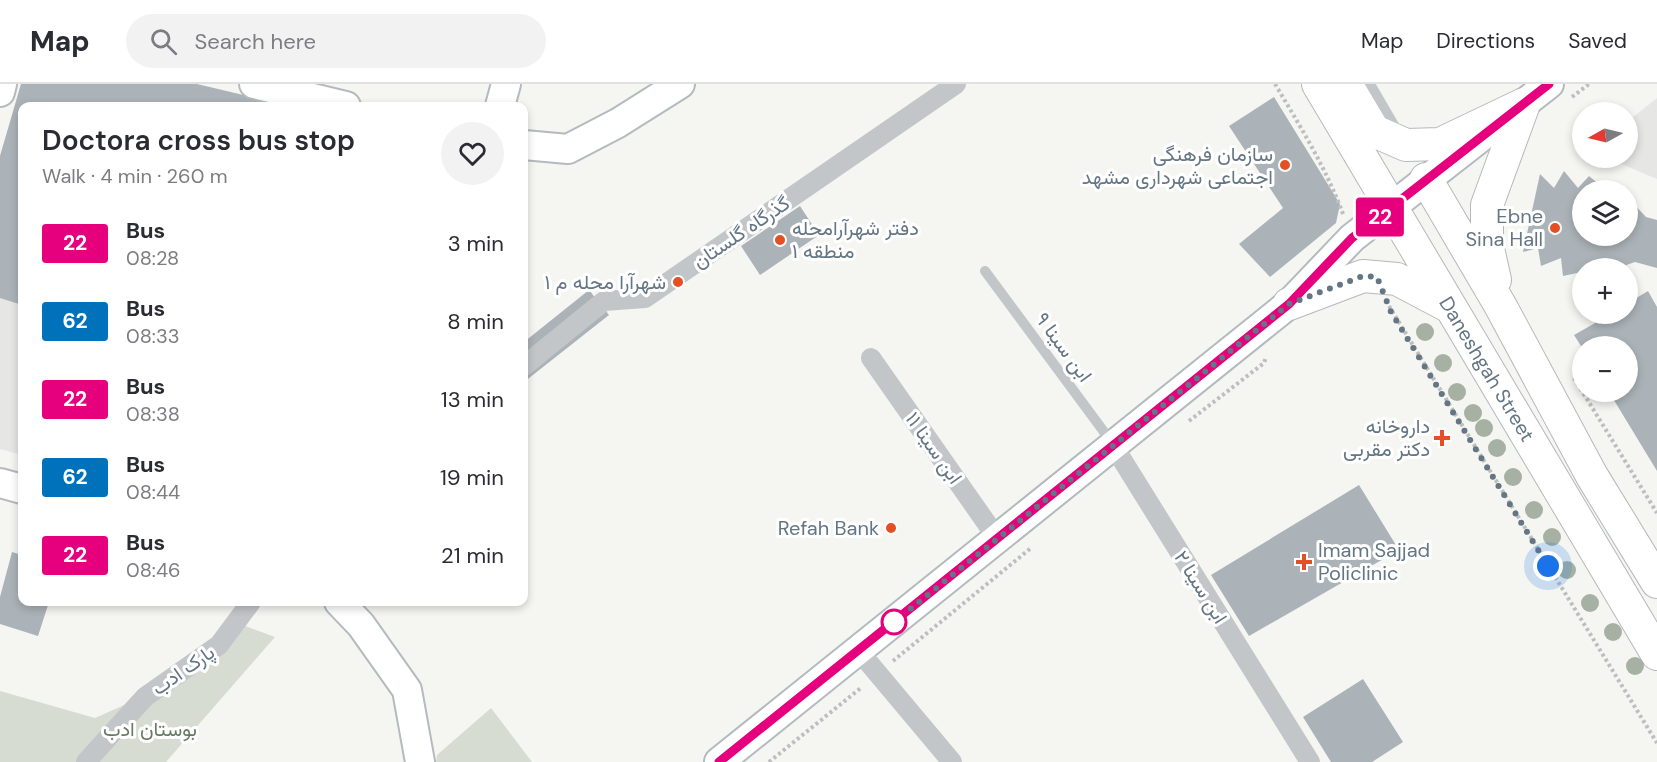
<!DOCTYPE html>
<html lang="en">
<head>
<meta charset="utf-8">
<style>
	body { margin:0; font-family:"DM Sans",Vazirmatn,sans-serif; background:#f2f2f3; color:#2b2b33; height:100vh; display:flex; flex-direction:column; font-size:22px; white-space:nowrap }
	* { box-sizing:border-box; margin:0 }
	p { font-size:20px; color:#7c7c81 }
	.icon { flex:none; width:33px; height:33px; fill:none; stroke:currentColor; stroke-width:2; stroke-linecap:round; stroke-linejoin:round }
	.map { position:relative; flex:1; overflow:hidden }
	.side { position:absolute; left:18px; top:18px; width:510px; height:504px; display:flex; flex-direction:column; background:#fff; border-radius:12px; box-shadow:0 3px 9px #0003 }
	.side>* { flex:none }
	.badge { padding:0 12px; border-radius:4px; font-size:21px; line-height:39px }
	.needle { width:39px; rotate:262deg }
	.tools { position:absolute; left:1572px; top:18px; display:grid; gap:12px }
	.tools a { display:grid; place-items:center; width:66px; height:66px; border-radius:50%; background:#fff; box-shadow:0 3px 9px #0003; font-size:30px }
	.you { position:absolute; width:30px; height:30px; margin:-15px; border:4px solid #fff; border-radius:50%; background:#1a73e8; box-shadow:0 0 0 9px #1a73e833 }
	.map>.badge { position:absolute; translate:-50% -50%; box-shadow:0 0 0 3px #fff }
	.round { display:grid; place-items:center; flex:none; width:63px; height:63px; border-radius:32px; background:#f2f2f3 }
	.overview { display:flex; align-items:center; justify-content:space-between; height:102px; padding:0 24px }
	h1 { font-size:28px; font-weight:600; line-height:45px }
	ul { padding:0; list-style:none }
	li { display:flex; align-items:center; gap:18px; height:78px; padding:0 24px }
	li div { flex:1 }
	li b { display:block; font-size:22px }
	li em { font-style:normal }
	li .badge { min-width:66px; font-weight:700; text-align:center }
	header { display:flex; align-items:center; gap:36px; box-sizing:border-box; height:84px; padding:0 30px; background:#fff; border-bottom:2px solid #e1e1e2 }
	header strong { font-size:28px }
	nav { display:flex; gap:33px; margin-inline-start:auto; font-size:21px }
	.search { width:420px; height:54px; background:#f2f2f3; display:flex; align-items:center; gap:15px; box-sizing:border-box; padding:0 21px; border-radius:33px; color:#7c7c81; font-size:22px }
	.map>svg:first-child { display:block }
</style>
</head>
<body>
<header>
<strong>Map</strong>
<div class="search"><svg class="icon" aria-label="search" viewBox="0 0 24 24"><circle cx="10" cy="10" r="6"/><path d="M15 15l6 6"/></svg>Search here</div>
<nav><a>Map</a><a>Directions</a><a>Saved</a></nav>
</header>
<div class="map">
<svg width="1657" height="678" viewBox="0 0 1657 678">
	<rect width="100%" height="100%" fill="#f5f5f1"/>
	<path fill="#e6e7e5" d="M21,0L264,16L262,22H22V371L0,365V72Z
		M1657,14V95L1607,74H1628V37Z"/>
	<path fill="#d6dcd2" d="M227,535L275,553L166,678H0V607L95,634L205,585Z
		M491,624L532,678H436L437,671Z"/>
	<path fill="#abb3b8" d="M21,0H197L264,16L262,22H22V221L0,214V72Z
		M1274,13L1340,120L1336,139L1270,193L1239,160L1283,124L1229,42Z
		M1564,87L1578,104L1589,92L1606,106H1582V152H1628V114L1646,133L1657,136V184L1635,178L1618,184H1582V188L1563,192L1561,174L1541,182L1538,164L1523,168L1540,90L1554,104Z
		M800,122L819,151L760,191L741,162Z
		M589,206L609,231L524,298V258Z
		M1648,207L1657,223V387L1609,308H1628V262H1581L1574,251L1611,230H1628V219Z
		M1359,401L1399,466L1249,552L1211,491Z
		M12,468L22,471V518H49L38,552L0,540V513Z
		M1363,595L1403,658L1372,678H1331L1303,633Z"/>
	<g fill="none" stroke-linecap="round" stroke-linejoin="round">
		<g stroke="#b4babe" stroke-width="32">
			<path id="secondary" d="M254,0L346,22
				M0,8L2,0
				M500,22L506,0
				M524,61L568,65L618,39L680,0
				M0,399L22,405
				M339,518L361,541L407,606L420,678
				M719,678L1289,220L1352,154L1549,0"/>
		</g>
		<g stroke="#b5b9bd" stroke-width="34">
			<path id="primary" d="M1318,0L1657,570
				M1346,0L1374,47L1406,61L1440,60L1524,20
				M1426,95L1500,221L1592,392L1657,498
				M1495,196L1487,160V121L1524,20
				M1289,220L1363,192L1397,195L1450,223"/>
		</g>
		<path stroke="#bcbec0" stroke-width="4" stroke-dasharray="3 3" stroke-linecap="butt" d="M1275,0C1300,42 1326,84 1343,130
			M1572,13L1589,0
			M1513,129L1529,133
			M1389,222L1657,659
			M1574,294L1657,429
			M1189,337L1264,279L1266,273
			M893,577L1031,464
			M769,678L862,603"/>
		<path stroke="#c2c6c9" stroke-width="10" d="M1370,0L1398,48
			M985,187L1113,360"/>
		<path stroke="#c2c6c9" stroke-width="20" d="M871,274L997,454
			M524,282L604,217L645,214L956,0
			M1113,361L1310,678
			M858,566L952,678
			M86,678L145,613L219,561L251,518"/>
		<use href="#secondary" stroke="#fff" stroke-width="28"/>
		<use href="#primary" stroke="#fff" stroke-width="32"/>
	</g>
	<g fill="#a7b1a3">
		<circle cx="1425" cy="248" r="9"/>
		<circle cx="1443" cy="279" r="9"/>
		<circle cx="1457" cy="308" r="9"/>
		<circle cx="1473" cy="329" r="9"/>
		<circle cx="1484" cy="344" r="9"/>
		<circle cx="1497" cy="364" r="9"/>
		<circle cx="1513" cy="393" r="9"/>
		<circle cx="1534" cy="426" r="9"/>
		<circle cx="1552" cy="453" r="9"/>
		<circle cx="1567" cy="486" r="9"/>
		<circle cx="1590" cy="519" r="9"/>
		<circle cx="1613" cy="548" r="9"/>
		<circle cx="1635" cy="582" r="9"/>
	</g>
	<g fill="none" stroke-linecap="round" stroke-linejoin="round">
		<g stroke="#fff" stroke-width="14">
			<path id="line" d="M719,678L1289,220L1352,154L1549,0"/>
		</g>
		<use href="#line" stroke="#e6007e" stroke-width="9"/>
		<path stroke="#647583" stroke-width="6" stroke-dasharray="0 10.8" d="M894,538L1289,220L1363,192L1377,193L1391,228L1548,482"/>
	</g>
	<g fill="#e44f23" stroke="#fff" stroke-width="2">
		<circle cx="1285" cy="81" r="6"/>
		<circle cx="1555" cy="144" r="6"/>
		<circle cx="780" cy="156" r="6"/>
		<circle cx="678" cy="198" r="6"/>
		<path d="M1439 345h6v6h6v6h-6v6h-6v-6h-6v-6h6z"/>
		<circle cx="891" cy="444" r="6"/>
		<path d="M1301 469h6v6h6v6h-6v6h-6v-6h-6v-6h6z"/>
	</g>
	<circle fill="#fff" stroke="#e6007e" stroke-width="3" cx="894" cy="538" r="12"/>
	<g text-anchor="middle" stroke-width="6" stroke-linejoin="round" paint-order="stroke">
		<g font-size="20" fill="#647583" stroke="#fff" text-anchor="end">
			<text x="1273" y="77">سازمان فرهنگی<tspan x="1273" dy="23">اجتماعی شهرداری مشهد</tspan></text>
			<text x="1543" y="139">Ebne<tspan x="1543" dy="23">Sina Hall</tspan></text>
			<text x="792" y="151" text-anchor="start">دفتر شهرآرامحله<tspan x="792" dy="23">منطقه ۱</tspan></text>
			<text x="666" y="205">شهرآرا محله م ۱</text>
			<text x="1430" y="349">داروخانه<tspan x="1430" dy="23">دکتر مقربی</tspan></text>
			<text x="879" y="451">Refah Bank</text>
			<text x="1318" y="473" text-anchor="start">Imam Sajjad<tspan x="1318" dy="23">Policlinic</tspan></text>
		</g>
		<g font-size="20" fill="#647583" stroke="#fff">
			<text transform="translate(741 148) rotate(-34)" y="7">گذرگاه گلستان</text>
			<text transform="translate(1064 263) rotate(54)" y="7">ابن سینا ۹</text>
			<text transform="translate(1487 285) rotate(59)" y="7">Daneshgah Street</text>
			<text transform="translate(934 364) rotate(55)" y="7">ابن سینا ۱۱</text>
			<text transform="translate(1201 503) rotate(58)" y="7">ابن سینا ۲</text>
			<text transform="translate(183 586) rotate(-35)" y="7">پارک ادب</text>
		</g>
		<g font-size="20" fill="#677a63" stroke="#fff">
			<text x="150" y="652">بوستان ادب</text>
		</g>
	</g>
</svg>
<div class="tools">
<a><svg class="needle" viewBox="-14 -14 28 28"><path d="M0-13l5 13h-10z" fill="#e53935"/><path d="M0 13l5-13h-10z" fill="#7c7c81"/></svg></a>
<a><svg class="icon" aria-label="layers" viewBox="0 0 24 24"><path d="M12 4l9 5-9 5-9-5zM3 14l9 5 9-5"/></svg></a>
<a>+</a>
<a>−</a>
</div>
<div class="you" style="left:1548px;top:482px"></div>
<b class="badge" style="left:1380px;top:133px;background:#e6007e;color:#fff">22</b>
<section class="side">
<div class="overview"><div><h1>Doctora cross bus stop</h1><p>Walk · 4 min · 260 m</p></div><a class="round"><svg class="icon" aria-label="heart" viewBox="0 0 24 24"><path d="M12 20l-8-8c-3-5 5-10 8-4 3-6 11-1 8 4z"/></svg></a></div>
<ul>
<li><span class="badge" style="background:#e6007e;color:#fff">22</span><div><b>Bus</b><p>08:28</p></div><em>3 min</em></li>
<li><span class="badge" style="background:#0072bc;color:#fff">62</span><div><b>Bus</b><p>08:33</p></div><em>8 min</em></li>
<li><span class="badge" style="background:#e6007e;color:#fff">22</span><div><b>Bus</b><p>08:38</p></div><em>13 min</em></li>
<li><span class="badge" style="background:#0072bc;color:#fff">62</span><div><b>Bus</b><p>08:44</p></div><em>19 min</em></li>
<li><span class="badge" style="background:#e6007e;color:#fff">22</span><div><b>Bus</b><p>08:46</p></div><em>21 min</em></li>
</ul>
</section>
</div>
</body>
</html>
